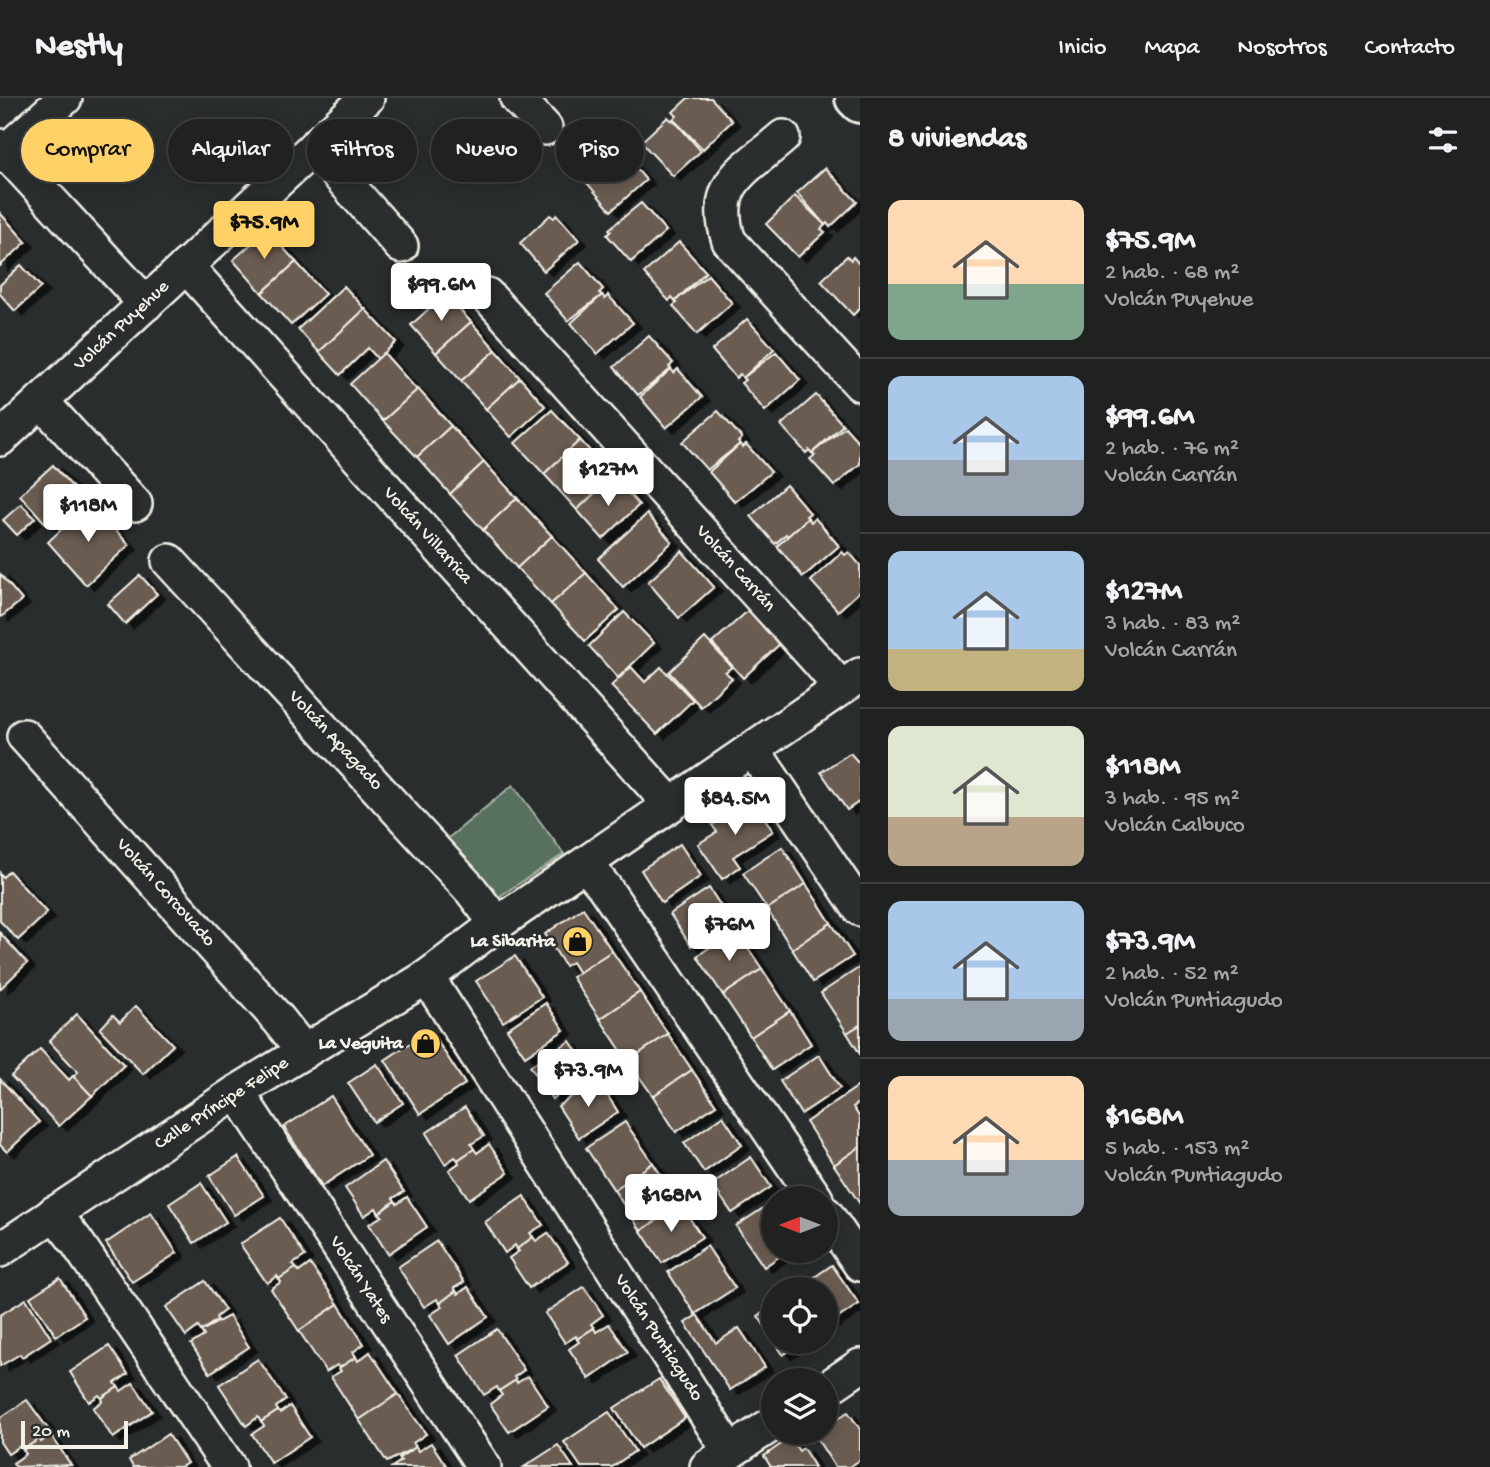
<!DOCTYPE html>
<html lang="es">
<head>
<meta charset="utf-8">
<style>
	body { margin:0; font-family:"Gochi Hand",sans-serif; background:#2d2f2f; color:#f1f3f6; height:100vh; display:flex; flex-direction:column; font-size:26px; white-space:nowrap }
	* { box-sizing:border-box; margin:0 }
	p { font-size:23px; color:#a2a4a5 }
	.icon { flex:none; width:38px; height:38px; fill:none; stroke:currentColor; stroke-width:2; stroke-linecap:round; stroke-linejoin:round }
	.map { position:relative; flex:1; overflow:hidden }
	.details { display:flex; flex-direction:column; background:#202222; width:630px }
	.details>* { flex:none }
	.hud { position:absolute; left:21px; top:21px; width:665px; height:63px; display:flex; gap:14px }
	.needle { width:46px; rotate:270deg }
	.buttons { position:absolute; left:761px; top:1088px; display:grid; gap:14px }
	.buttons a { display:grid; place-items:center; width:77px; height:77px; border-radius:50%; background:#202222; box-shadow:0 4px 18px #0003,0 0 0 2px #3d3f40; font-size:35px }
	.scale { position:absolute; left:21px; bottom:18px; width:107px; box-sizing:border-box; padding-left:7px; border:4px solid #f4f1e8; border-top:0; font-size:19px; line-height:24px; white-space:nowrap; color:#f4f1e8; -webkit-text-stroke:5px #2a2d2e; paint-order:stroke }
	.price { position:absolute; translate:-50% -60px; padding:0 16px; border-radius:7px; background:#fff; color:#222; font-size:23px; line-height:46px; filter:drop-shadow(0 2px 4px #0008) }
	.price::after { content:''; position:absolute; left:50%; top:42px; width:21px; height:16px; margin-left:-10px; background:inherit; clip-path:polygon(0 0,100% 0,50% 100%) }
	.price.on { background:#ffd166; color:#111 }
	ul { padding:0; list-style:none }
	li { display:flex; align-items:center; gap:21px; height:175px; padding:0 28px }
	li+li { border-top:2px solid #3d3f40 }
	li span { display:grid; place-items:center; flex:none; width:196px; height:140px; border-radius:14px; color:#555 }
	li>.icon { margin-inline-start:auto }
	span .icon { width:84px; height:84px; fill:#fffc; stroke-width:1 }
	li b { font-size:30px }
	h2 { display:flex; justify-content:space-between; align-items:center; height:84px; padding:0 28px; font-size:30px }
	.chip { padding:0 24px; border-radius:32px; background:#202222; box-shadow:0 4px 18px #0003,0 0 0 2px #3d3f40; font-size:24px; line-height:63px }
	.chip.on { background:#ffd166; color:#111 }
	header { display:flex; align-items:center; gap:42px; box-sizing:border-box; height:98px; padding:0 35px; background:#202222; border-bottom:2px solid #3d3f40 }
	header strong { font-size:33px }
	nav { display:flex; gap:38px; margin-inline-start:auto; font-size:24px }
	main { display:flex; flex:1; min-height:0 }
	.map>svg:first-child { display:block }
</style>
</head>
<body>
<header>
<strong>Nestly</strong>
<nav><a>Inicio</a><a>Mapa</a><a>Nosotros</a><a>Contacto</a></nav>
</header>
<main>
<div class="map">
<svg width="860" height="1369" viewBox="0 0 860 1369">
	<defs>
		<filter id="shadow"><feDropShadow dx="8" dy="4.5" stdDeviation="0" flood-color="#0009"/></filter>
	</defs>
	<rect width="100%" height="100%" fill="#2a2d2e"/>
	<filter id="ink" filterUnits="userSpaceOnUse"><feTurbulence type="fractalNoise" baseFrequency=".0143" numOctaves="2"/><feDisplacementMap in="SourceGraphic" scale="14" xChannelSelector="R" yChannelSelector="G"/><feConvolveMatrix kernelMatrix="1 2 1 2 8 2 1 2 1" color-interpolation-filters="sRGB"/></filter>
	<g filter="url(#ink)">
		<!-- green -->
		<polygon fill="#58715f" stroke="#a6b1a4" stroke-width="2" points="513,687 564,756 494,802 446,742"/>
		<!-- building -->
		<g fill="#6a5c51" stroke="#f4f1e8" stroke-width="2" filter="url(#shadow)">
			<polygon points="688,0 711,0 732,23 703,51 673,21 677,18 673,14"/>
			<polygon points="668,19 672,23 673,21 701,53 673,78 641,44"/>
			<polygon points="92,32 109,52 93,67 75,46"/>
			<polygon points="624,56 646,82 611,113 587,85 591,82 589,80 605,67 608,70"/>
			<polygon points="825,70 857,104 830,129 827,125 825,127 797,95"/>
			<polygon points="795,98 825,127 821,131 825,134 798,159 766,126"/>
			<polygon points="641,105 666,133 631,164 607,137 611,133 609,131"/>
			<polygon points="0,115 26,144 0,168"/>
			<polygon points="550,117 554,120 557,117 579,142 544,173 520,145"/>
			<polygon points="267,132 296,164 262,195 233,162"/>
			<polygon points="679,144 706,174 675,203 672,199 669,203 644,175"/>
			<polygon points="847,158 851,162 853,159 860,167 860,210 853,217 821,183"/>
			<polygon points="296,164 325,196 291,227 262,195"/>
			<polygon points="580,164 603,191 599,195 602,197 568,223 544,195"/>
			<polygon points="21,167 41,189 15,213 0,196 0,187"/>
			<polygon points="708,177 732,205 697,236 673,208 677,205 675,203"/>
			<polygon points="344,188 365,211 319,254 298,231"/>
			<polygon points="445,196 471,224 436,255 411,227"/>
			<polygon points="602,197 605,201 608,197 633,225 597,256 571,225"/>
			<polygon points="365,211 396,244 378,261 368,250 340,277 319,254"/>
			<polygon points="747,221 774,251 743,280 740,276 736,280 712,252"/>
			<polygon points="471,224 496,252 461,283 436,255"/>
			<polygon points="649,238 673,265 669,269 671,271 638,297 614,269"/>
			<polygon points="496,252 520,280 486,311 461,283"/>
			<polygon points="776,254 800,282 765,313 741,285 745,282 743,280"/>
			<polygon points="384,255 417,292 383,323 350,286"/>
			<polygon points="671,271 674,275 678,271 702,299 666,330 640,299"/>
			<polygon points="520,280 545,308 511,339 486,311"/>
			<polygon points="418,291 451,328 417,359 383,323"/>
			<polygon points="816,297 843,327 812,355 809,352 806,355 781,327"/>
			<polygon points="552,312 580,342 544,376 515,345"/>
			<polygon points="718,313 742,340 738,344 740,346 707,372 682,344"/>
			<polygon points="451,328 484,364 450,396 417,359"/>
			<polygon points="845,329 860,346 860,366 834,388 810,361 815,357 812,355"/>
			<polygon points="580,342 613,378 577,412 544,376"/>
			<polygon points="740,346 743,349 746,346 771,374 735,404 709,374"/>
			<polygon points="484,364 517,400 483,432 450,396"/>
			<polygon points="53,367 81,399 48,428 20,397"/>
			<polygon points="613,378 639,407 603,441 577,412"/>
			<polygon points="786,387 810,415 806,418 808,420 788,438 786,436 775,446 751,418"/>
			<polygon points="517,400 552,438 517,470 483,432"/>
			<polygon points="90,404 129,447 86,487 48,444"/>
			<polygon points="21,406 35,420 17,437 3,422"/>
			<polygon points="647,416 672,444 623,489 598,461"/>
			<polygon points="808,420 811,424 815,420 839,448 803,479 777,448"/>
			<polygon points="552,438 586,475 551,506 517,470"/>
			<polygon points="682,453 714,489 679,520 648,484"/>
			<polygon points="842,454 845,457 849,454 860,467 860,493 838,513 811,483"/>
			<polygon points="586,475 619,512 585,543 551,506"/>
			<polygon points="0,476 22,502 1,519 0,518"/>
			<polygon points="140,477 157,496 125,526 108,506"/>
			<polygon points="751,510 782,544 743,580 712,545"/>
			<polygon points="624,514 654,545 618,580 589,548"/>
			<polygon points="705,540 732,569 725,574 732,580 701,609 669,574"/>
			<polygon points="631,569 645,584 661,569 693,602 657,636 611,588"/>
			<polygon points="850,655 860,666 860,703 847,712 821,674"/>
			<polygon points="751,700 773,733 733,759 740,769 722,781 698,746 717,734 712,727"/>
			<polygon points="680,746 701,778 662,805 641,772"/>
			<polygon points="782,749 806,786 767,811 743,775"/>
			<polygon points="9,773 47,815 18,842 0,823 0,775 3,779"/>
			<polygon points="806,786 831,825 792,851 767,811"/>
			<polygon points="709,790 730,822 691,848 670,816"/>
			<polygon points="583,810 612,853 579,875 572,864 565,868 545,836"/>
			<polygon points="831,825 853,858 813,884 792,851"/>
			<polygon points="736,832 762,871 723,897 697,858"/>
			<polygon points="0,835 27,865 0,891"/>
			<polygon points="612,853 640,894 600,921 572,879"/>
			<polygon points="515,858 542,899 503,924 476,883"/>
			<polygon points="860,869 860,927 847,935 821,895"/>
			<polygon points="762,871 790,913 751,939 723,897"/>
			<polygon points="640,894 668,936 628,963 600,921"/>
			<polygon points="546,905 564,932 525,958 507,931"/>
			<polygon points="136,908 173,947 143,976 100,931 113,917 120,924"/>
			<polygon points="790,913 811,946 772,972 751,939"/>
			<polygon points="77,916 124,967 92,998 73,978 78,974 49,943"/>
			<polygon points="860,927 860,956 847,935"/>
			<polygon points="430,932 465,986 420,1016 385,962"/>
			<polygon points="668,936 692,972 653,998 628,963"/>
			<polygon points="570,943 591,975 552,1001 530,968"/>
			<polygon points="40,951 69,982 73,978 92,998 59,1028 11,978"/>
			<polygon points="819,957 840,990 801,1016 780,983"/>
			<polygon points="377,966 403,1005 374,1024 348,985"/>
			<polygon points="692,972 716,1007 676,1034 653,998"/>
			<polygon points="0,981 39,1024 7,1054 0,1047"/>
			<polygon points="597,981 618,1014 579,1040 558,1008"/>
			<polygon points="860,987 860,1004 853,1009 860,1020 860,1049 834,1067 806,1024"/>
			<polygon points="331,998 369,1057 322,1088 284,1029"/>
			<polygon points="465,1009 484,1038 471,1046 474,1051 458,1062 455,1059 445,1066 426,1035"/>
			<polygon points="723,1018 742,1047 704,1074 684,1045"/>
			<polygon points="625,1024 653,1065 614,1092 586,1050"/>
			<polygon points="489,1046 508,1075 469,1101 449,1072 459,1065 458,1062 474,1051 477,1055"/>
			<polygon points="860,1049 860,1106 834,1067"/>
			<polygon points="238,1059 264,1098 234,1117 209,1078"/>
			<polygon points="751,1059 771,1089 732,1115 712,1086"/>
			<polygon points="383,1063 404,1094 393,1100 395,1103 379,1115 376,1110 364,1118 345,1090"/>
			<polygon points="653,1065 680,1106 641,1133 614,1092"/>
			<polygon points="201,1085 226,1124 194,1145 169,1106"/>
			<polygon points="524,1098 543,1127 530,1135 533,1139 517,1151 515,1147 505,1155 485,1124"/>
			<polygon points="407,1099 427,1129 388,1156 369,1126 382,1118 379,1115 395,1103 397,1106"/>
			<polygon points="774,1103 774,1153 787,1153 764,1169 736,1128"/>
			<polygon points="680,1106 702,1139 662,1165 641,1133"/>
			<polygon points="151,1115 177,1155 132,1184 106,1145"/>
			<polygon points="280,1120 305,1158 293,1166 296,1170 279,1181 277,1178 267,1185 240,1146"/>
			<polygon points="548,1135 568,1164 529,1190 509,1160 519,1153 517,1151 533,1139 536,1143"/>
			<polygon points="437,1143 464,1184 454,1190 456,1193 440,1205 437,1201 424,1209 398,1169"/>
			<polygon points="707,1148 735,1190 695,1216 668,1174"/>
			<polygon points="310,1166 338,1206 299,1233 271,1191 281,1184 279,1181 296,1170 299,1174"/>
			<polygon points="832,1167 859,1206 826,1228 826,1192 796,1192"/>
			<polygon points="60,1180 85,1219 56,1238 30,1199"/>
			<polygon points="205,1183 225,1212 216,1219 217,1222 201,1233 198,1229 186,1238 166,1209"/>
			<polygon points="468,1189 488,1219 449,1246 430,1217 442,1209 440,1205 456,1193 458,1196"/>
			<polygon points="584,1189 603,1217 591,1226 594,1230 577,1241 576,1238 565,1245 545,1215"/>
			<polygon points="26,1201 51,1240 22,1259 20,1256 0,1268 0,1217"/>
			<polygon points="338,1206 364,1246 353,1254 356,1259 339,1270 337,1267 326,1274 299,1233"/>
			<polygon points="774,1207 774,1242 758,1218"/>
			<polygon points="697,1217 716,1245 739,1230 765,1269 730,1292 685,1225"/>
			<polygon points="229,1218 249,1249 210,1275 191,1246 204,1238 201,1233"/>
			<polygon points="609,1226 628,1254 589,1281 569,1251 579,1244 577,1241 594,1230 596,1234"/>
			<polygon points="497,1231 524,1272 514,1279 516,1282 499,1293 497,1289 484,1297 458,1257"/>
			<polygon points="775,1244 802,1244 783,1257"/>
			<polygon points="109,1248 128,1276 115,1285 118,1289 102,1300 99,1297 89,1304 70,1274"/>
			<polygon points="370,1254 398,1296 359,1322 331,1279 341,1273 339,1270 356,1259 358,1263"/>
			<polygon points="258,1261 286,1302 276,1309 278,1313 261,1324 258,1319 246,1328 219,1287"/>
			<polygon points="528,1278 548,1308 509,1334 490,1306 502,1297 499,1293 516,1282 517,1285"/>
			<polygon points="659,1281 685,1320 640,1350 614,1310"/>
			<polygon points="133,1285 152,1313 113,1340 93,1310 103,1303 102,1300 118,1289 121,1293"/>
			<polygon points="398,1296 426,1336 413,1345 416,1349 387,1364 359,1322"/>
			<polygon points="27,1302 48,1331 38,1338 39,1341 23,1352 20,1348 8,1356 0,1344 0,1320"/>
			<polygon points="290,1308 310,1339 271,1365 252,1336 264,1328 261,1324 278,1313 280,1315"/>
			<polygon points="609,1314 635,1353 612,1369 581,1369 564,1344"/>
			<polygon points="848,1314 860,1331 860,1362 849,1369 835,1369 814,1336 826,1335 826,1328"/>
			<polygon points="168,1336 187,1365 181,1369 133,1369 129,1362"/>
			<polygon points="51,1337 71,1367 16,1369 13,1365 26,1356 23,1352 39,1341 41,1344"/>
			<polygon points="790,1340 799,1353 803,1350 815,1369 771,1369 764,1358"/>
			<polygon points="431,1345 447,1369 392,1369 401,1363 399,1360 416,1349 418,1353"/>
			<polygon points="558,1347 573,1369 524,1369"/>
		</g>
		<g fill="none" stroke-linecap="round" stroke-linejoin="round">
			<defs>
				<g id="street">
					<polyline points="517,0 545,30"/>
					<path d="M 783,39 C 744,73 710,85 729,143 L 860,286"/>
					<polyline points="0,48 146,206"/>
					<polyline points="314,49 401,148"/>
					<polyline points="0,58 65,0"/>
					<polyline points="186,168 670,706"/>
					<polyline points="487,197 819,564 841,590"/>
					<polyline points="41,303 135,406"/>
					<polyline points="0,341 367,0"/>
					<polyline points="169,463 471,792 497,826"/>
					<polyline points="24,638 279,922 304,954"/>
					<polyline points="753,652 860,811"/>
					<polyline points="586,767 605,790 816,1101"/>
					<polyline points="427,879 730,1354"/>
					<polyline points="237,994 484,1369"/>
					<polyline points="54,1115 76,1143 229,1369"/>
					<polyline points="826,1116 860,1166"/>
					<polyline points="0,1152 237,994 427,879 497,826 860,577"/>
					<polyline points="826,1291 860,1268"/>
					<polyline points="707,1369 774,1325"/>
				</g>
				<polyline id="secondary" points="855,0 860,5"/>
			</defs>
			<!-- street casing -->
			<use href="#street" stroke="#f4f1e8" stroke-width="38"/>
			<!-- secondary casing -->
			<use href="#secondary" stroke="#f4f1e8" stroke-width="44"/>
			<!-- street -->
			<use href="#street" stroke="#2a2d2e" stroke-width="33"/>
			<!-- secondary -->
			<use href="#secondary" stroke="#2a2d2e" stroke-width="38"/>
		</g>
	</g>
	<!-- icons -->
	<defs>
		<symbol id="shop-disc" viewBox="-11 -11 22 22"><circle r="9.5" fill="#ffd166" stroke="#2a2d2e"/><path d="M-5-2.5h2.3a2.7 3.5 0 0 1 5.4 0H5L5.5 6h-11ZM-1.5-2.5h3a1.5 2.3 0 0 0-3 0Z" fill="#111"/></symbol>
	</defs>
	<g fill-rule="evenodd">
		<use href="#shop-disc" x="560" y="826" width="35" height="35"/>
		<use href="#shop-disc" x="408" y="928" width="35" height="35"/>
	</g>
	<g text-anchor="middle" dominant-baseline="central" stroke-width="5" stroke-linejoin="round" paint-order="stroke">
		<!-- street labels -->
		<g font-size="19" fill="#f4f1e8" stroke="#2a2d2e">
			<text transform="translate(122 228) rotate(-43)">Volcán Puyehue</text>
			<text transform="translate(427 438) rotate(48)">Volcán Villarrica</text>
			<text transform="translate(735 471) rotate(48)">Volcán Carrán</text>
			<text transform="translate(335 643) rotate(47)">Volcán Apagado</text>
			<text transform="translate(165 795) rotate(48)">Volcán Corcovado</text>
			<text transform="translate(222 1006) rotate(-33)">Calle Príncipe Felipe</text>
			<text transform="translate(360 1182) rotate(57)">Volcán Yates</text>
			<text transform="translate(658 1240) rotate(57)">Volcán Puntiagudo</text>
		</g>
		<!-- poi labels -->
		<g font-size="19" font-weight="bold" fill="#f4f1e8" stroke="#2a2d2e" text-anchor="end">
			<text x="555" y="844">La Sibarita</text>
			<text x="403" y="946">La Veguita</text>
		</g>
	</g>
</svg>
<div class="buttons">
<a><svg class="needle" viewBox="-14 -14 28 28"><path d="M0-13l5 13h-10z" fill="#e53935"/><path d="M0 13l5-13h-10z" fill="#a2a4a5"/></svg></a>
<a><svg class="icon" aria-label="locate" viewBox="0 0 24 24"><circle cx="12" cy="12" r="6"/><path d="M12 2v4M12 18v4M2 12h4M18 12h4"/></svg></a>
<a><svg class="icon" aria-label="layers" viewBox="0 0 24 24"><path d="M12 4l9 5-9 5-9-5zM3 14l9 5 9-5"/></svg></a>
</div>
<div class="scale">20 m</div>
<b class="price on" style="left:264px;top:163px">$75.9M</b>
<b class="price" style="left:441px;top:225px">$99.6M</b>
<b class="price" style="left:608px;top:410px">$127M</b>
<b class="price" style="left:88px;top:446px">$118M</b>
<b class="price" style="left:735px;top:739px">$84.5M</b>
<b class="price" style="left:729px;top:865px">$76M</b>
<b class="price" style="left:588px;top:1011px">$73.9M</b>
<b class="price" style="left:671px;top:1136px">$168M</b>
<div class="hud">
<a class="chip on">Comprar</a>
<a class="chip">Alquilar</a>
<a class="chip">Filtros</a>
<a class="chip">Nuevo</a>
<a class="chip">Piso</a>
</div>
</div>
<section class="details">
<h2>8 viviendas<svg class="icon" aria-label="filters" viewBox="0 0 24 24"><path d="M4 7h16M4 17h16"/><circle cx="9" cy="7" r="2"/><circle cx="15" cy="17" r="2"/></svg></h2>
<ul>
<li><span style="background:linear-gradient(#ffd9b3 60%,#7fa58c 0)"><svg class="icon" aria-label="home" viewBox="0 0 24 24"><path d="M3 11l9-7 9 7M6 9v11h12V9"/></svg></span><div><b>$75.9M</b><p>2 hab. · 68 m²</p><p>Volcán Puyehue</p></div></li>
<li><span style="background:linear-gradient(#a9c7e8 60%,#9aa5b1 0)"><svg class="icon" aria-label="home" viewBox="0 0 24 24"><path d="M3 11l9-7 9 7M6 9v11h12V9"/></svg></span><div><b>$99.6M</b><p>2 hab. · 76 m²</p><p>Volcán Carrán</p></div></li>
<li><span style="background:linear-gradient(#a9c7e8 70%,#c2b280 0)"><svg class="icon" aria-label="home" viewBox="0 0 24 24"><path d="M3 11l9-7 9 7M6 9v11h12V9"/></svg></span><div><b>$127M</b><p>3 hab. · 83 m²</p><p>Volcán Carrán</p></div></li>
<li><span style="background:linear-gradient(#dfe7d0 65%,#b9a48a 0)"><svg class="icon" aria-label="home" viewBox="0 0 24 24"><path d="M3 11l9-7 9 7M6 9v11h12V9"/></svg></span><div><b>$118M</b><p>3 hab. · 95 m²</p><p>Volcán Calbuco</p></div></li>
<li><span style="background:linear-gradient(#a9c7e8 70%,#9aa5b1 0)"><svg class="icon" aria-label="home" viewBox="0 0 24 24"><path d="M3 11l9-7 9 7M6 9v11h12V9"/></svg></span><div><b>$73.9M</b><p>2 hab. · 52 m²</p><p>Volcán Puntiagudo</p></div></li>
<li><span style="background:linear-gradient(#ffd9b3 60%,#9aa5b1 0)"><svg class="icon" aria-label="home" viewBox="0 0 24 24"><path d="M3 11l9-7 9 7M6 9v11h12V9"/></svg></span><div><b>$168M</b><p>5 hab. · 153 m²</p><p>Volcán Puntiagudo</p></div></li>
</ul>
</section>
</main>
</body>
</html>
